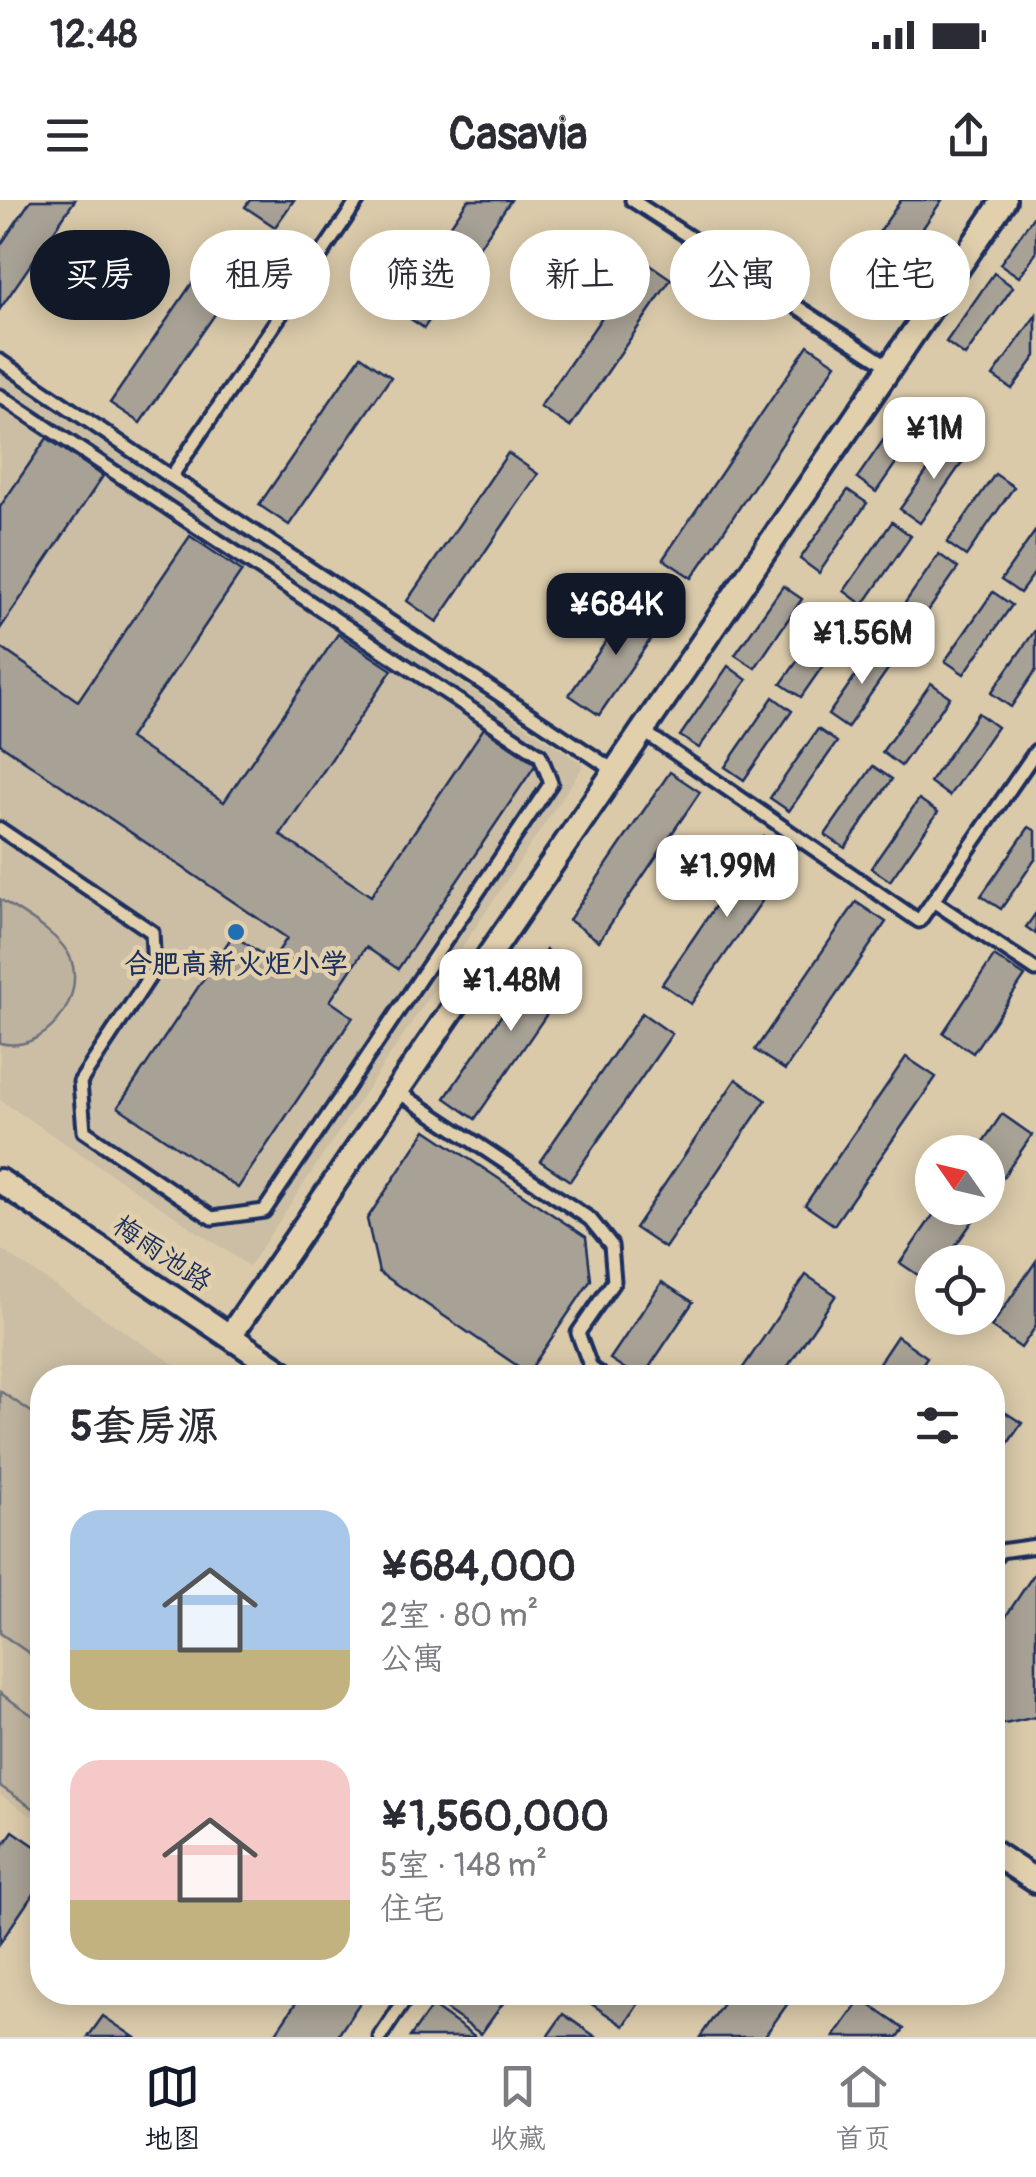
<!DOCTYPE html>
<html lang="zh">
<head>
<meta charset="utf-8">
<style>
	body { margin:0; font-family:Pangolin,"LXGW WenKai TC",sans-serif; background:#f2f2f3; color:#2b2b33; height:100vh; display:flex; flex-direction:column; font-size:38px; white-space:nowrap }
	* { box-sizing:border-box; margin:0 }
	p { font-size:32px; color:#7c7c81 }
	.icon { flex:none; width:55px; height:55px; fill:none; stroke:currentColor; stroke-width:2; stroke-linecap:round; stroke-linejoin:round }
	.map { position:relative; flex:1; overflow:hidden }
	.panel { position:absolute; left:30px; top:1165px; width:975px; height:640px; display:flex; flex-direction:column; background:#fff; border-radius:40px; box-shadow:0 5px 25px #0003 }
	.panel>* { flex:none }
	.hud { position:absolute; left:30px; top:30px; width:978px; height:90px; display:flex; gap:20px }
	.needle { width:65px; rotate:304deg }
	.controls { position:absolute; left:915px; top:935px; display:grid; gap:20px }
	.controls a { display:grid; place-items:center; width:90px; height:90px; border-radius:50%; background:#fff; box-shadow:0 5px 25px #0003; font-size:50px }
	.price { position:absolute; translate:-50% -85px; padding:0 22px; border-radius:20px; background:#fff; color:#222; font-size:32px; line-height:65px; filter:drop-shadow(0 2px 5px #0008) }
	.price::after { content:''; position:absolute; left:50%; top:60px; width:30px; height:22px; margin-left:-15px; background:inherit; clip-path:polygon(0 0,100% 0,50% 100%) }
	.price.active { background:#111827; color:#fff }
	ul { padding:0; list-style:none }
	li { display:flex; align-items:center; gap:30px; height:250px; padding:0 40px }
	li span { display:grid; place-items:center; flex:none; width:280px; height:200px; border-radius:30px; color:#555 }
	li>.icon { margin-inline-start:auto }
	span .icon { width:120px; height:120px; fill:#fffc; stroke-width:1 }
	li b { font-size:42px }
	h2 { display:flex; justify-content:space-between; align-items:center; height:120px; padding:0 40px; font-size:42px }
	.chip { padding:0 35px; border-radius:45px; background:#fff; box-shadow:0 5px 25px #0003; font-size:35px; line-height:90px }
	.chip.active { background:#111827; color:#fff }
	.status { display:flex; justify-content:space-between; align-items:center; height:70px; padding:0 50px; background:#fff; direction:ltr }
	.status svg { height:28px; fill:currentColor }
	header { display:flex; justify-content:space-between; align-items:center; height:130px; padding:0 40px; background:#fff; font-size:45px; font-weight:800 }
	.dock { display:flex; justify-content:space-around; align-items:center; height:140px; border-top:2px solid #e1e1e2; background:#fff; font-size:28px; color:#7c7c81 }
	.dock a { display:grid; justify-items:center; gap:5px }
	.dock .active { color:#111827 }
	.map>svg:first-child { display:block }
</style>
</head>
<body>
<div class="status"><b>12:48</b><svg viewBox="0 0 49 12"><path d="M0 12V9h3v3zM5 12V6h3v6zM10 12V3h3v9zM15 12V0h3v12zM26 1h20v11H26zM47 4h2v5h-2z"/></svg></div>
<header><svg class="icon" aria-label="menu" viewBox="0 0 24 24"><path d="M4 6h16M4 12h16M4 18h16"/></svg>Casavia<svg class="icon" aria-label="share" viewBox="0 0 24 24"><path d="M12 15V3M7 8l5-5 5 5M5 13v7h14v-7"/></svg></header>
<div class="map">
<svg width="1036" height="1837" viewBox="0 0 1036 1837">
	<rect width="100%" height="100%" fill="#dacaaa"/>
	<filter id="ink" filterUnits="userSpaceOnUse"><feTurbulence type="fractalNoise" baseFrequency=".01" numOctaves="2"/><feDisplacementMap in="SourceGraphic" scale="20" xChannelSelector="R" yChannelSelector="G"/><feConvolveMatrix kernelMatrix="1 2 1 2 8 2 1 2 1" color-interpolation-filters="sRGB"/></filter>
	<g filter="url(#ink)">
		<!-- built -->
		<g fill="#cbbea4">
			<polygon points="0,172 584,565 249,1066 0,900"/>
			<polygon points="0,1049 193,1177 42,1178 42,1623 0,1595"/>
		</g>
		<!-- park -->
		<g fill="#beb39e" stroke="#6c717e" stroke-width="2.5">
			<path d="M 0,699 C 21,713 62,735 71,759 C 86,800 44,854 0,843 Z"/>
			<polygon points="0,1191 42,1219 42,1462 0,1433"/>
			<polygon points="0,1493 42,1522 42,1614 0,1586"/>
		</g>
		<!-- building -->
		<g fill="#a8a195" stroke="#1b2f5e" stroke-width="2.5">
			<polygon points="31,0 75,0 0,109 0,46"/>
			<polygon points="250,0 294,0 275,27 245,7"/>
			<polygon points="468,0 511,0 424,128 394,108"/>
			<polygon points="901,0 942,0 866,112 838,93"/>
			<polygon points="1036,13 1036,53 1019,77 1000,64"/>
			<polygon points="212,54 242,75 140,223 110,203"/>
			<polygon points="642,59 671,79 570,227 540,207"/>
			<polygon points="994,73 1013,87 965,156 946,142"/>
			<polygon points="1036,115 1036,156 1012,189 993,176"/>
			<polygon points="808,145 836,164 692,378 663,359"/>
			<polygon points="361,156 391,177 289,325 259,305"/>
			<polygon points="905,209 924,222 876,292 857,278"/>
			<polygon points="47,238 103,276 0,429 0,307"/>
			<polygon points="949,240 968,254 920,323 900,309"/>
			<polygon points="508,253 538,274 437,422 407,401"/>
			<polygon points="995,274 1014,287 966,356 947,343"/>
			<polygon points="848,290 867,303 819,373 800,359"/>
			<polygon points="892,322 911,336 863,405 844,391"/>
			<polygon points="1036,330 1036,371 1020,393 1001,380"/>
			<polygon points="190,336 242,371 129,538 224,602 338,434 392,470 280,635 371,696 484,528 536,564 398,769 366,747 330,801 353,817 238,988 118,907 233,735 272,761 287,738 0,544 0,447 78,501"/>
			<polygon points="939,354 958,368 910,437 891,423"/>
			<polygon points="783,386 802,399 755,468 735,455"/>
			<polygon points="993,392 1012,405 964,474 945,461"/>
			<polygon points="634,401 663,421 599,515 569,495"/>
			<polygon points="830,415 849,428 801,497 781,484"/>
			<polygon points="1036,429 1036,470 1011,507 991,493"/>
			<polygon points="876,446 895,459 847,528 828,515"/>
			<polygon points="728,466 747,480 699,548 680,536"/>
			<polygon points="931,483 950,497 901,566 882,552"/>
			<polygon points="773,497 792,511 744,580 725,567"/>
			<polygon points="978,513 997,527 949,596 930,582"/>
			<polygon points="818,529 837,542 789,611 770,598"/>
			<polygon points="873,566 892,579 845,648 825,635"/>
			<polygon points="670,572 700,592 599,741 569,720"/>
			<polygon points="919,599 938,612 890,681 871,668"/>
			<polygon points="1029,627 1036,631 1036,658 1001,709 981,696"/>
			<polygon points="763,636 793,656 691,804 662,784"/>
			<polygon points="856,702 886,722 785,870 755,850"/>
			<polygon points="1036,713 1036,734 1026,727"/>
			<polygon points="546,750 577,770 475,919 445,898"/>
			<polygon points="994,756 1025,776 973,853 943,833"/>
			<polygon points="642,813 672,834 570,981 540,961"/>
			<polygon points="906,857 936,877 834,1025 805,1005"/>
			<polygon points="736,879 766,900 665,1048 635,1028"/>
			<polygon points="1002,914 1032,935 988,999 988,952 976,952"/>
			<polygon points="426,930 586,1037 591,1080 528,1173 379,1072 367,1019"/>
			<polygon points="938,1008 982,1008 944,1062 932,1062 930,1083 900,1063"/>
			<polygon points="1036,1061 1036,1126 1021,1148 991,1127"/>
			<polygon points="806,1075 836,1095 780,1178 736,1178"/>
			<polygon points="662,1082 693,1102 642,1178 639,1178 610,1159"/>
			<polygon points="897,1136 927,1157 913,1178 869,1178"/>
			<polygon points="568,1167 584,1178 560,1178"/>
			<polygon points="992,1204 1022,1223 992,1266"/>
			<polygon points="1036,1371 1036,1517 996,1526 992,1524 992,1420 1000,1425"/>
			<polygon points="13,1631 42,1651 42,1681 0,1743 0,1650"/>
			<polygon points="303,1792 367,1792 337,1837 273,1837"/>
			<polygon points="440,1792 511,1792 481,1834 434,1801"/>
			<polygon points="584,1792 646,1792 624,1826 581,1797"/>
			<polygon points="731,1792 796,1792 764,1837 700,1837"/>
			<polygon points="861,1799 904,1829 898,1837 834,1837"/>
			<polygon points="432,1806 476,1837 410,1837"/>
			<polygon points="563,1814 596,1837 547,1837"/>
			<polygon points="103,1816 134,1837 88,1837"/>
		</g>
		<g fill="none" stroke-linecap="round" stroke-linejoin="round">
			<defs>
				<g id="lane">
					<polyline points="632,0 890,167"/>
					<polyline points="0,161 171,277 358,0"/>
					<polyline points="0,196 540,555 551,583 264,1011 212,1018 84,931 80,882 154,770 152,732 0,629"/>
					<polyline points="171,277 615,571"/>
					<polyline points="643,531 919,721 933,701"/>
					<polyline points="1036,551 933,701 1036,770"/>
					<polyline points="397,891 590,1019 611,1045 614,1081 578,1133 591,1168 605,1178"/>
					<polyline points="992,1362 1000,1351 1036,1346"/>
					<polyline points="380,1837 410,1792"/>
				</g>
				<g id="street">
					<polyline points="0,981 291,1178"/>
					<polyline points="230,1136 1004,0"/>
					<polyline points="992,1652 1036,1681"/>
				</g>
			</defs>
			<!-- lane casing -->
			<use href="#lane" stroke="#1b2f5e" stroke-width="19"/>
			<!-- street casing -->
			<use href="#street" stroke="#1b2f5e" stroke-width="30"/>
			<!-- lane -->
			<use href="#lane" stroke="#e2d0ad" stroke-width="11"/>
			<!-- street -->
			<use href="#street" stroke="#e2d0ad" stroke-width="22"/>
		</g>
	</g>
	<!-- markers -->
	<circle fill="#1f6fb2" stroke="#e2d0ad" stroke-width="4" cx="236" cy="732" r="10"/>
	<g text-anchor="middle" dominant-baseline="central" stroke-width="9" stroke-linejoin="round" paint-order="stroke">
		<!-- poi labels -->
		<g font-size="28" font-weight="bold" fill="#1b2f5e" stroke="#e2d0ad">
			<text x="236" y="764">合肥高新火炬小学</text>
		</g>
		<!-- street labels -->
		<g font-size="28" fill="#1b2f5e" stroke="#e2d0ad">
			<text transform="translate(162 1054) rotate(34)">梅雨池路</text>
		</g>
	</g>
</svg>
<div class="controls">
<a><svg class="needle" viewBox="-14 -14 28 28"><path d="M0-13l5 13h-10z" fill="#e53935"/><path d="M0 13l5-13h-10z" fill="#7c7c81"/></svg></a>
<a><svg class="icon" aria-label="locate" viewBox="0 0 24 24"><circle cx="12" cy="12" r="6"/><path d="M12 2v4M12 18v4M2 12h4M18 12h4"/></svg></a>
</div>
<b class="price" style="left:934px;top:282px">¥1M</b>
<b class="price active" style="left:616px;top:458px">¥684K</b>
<b class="price" style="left:862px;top:487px">¥1.56M</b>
<b class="price" style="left:727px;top:720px">¥1.99M</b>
<b class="price" style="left:511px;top:834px">¥1.48M</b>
<div class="hud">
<a class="chip active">买房</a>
<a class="chip">租房</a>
<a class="chip">筛选</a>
<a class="chip">新上</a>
<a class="chip">公寓</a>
<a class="chip">住宅</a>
</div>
<section class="panel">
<h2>5套房源<svg class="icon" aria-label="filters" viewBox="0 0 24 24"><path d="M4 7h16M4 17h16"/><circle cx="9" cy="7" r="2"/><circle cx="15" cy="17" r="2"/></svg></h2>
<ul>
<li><span style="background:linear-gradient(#a9c7e8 70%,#c2b280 0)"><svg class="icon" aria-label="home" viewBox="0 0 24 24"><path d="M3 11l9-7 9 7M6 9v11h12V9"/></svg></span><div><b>¥684,000</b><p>2室 · 80 m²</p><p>公寓</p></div></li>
<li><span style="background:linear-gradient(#f6c9c9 70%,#c2b280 0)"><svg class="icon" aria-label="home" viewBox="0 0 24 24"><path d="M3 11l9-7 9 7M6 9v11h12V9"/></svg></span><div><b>¥1,560,000</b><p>5室 · 148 m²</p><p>住宅</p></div></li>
</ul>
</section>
</div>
<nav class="dock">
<a class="active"><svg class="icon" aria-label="map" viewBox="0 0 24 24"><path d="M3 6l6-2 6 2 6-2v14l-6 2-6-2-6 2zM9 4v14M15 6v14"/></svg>地图</a>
<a><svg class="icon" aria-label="saved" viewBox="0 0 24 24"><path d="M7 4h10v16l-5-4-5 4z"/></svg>收藏</a>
<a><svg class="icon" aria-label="home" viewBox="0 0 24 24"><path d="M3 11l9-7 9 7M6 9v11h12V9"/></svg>首页</a>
</nav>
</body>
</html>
